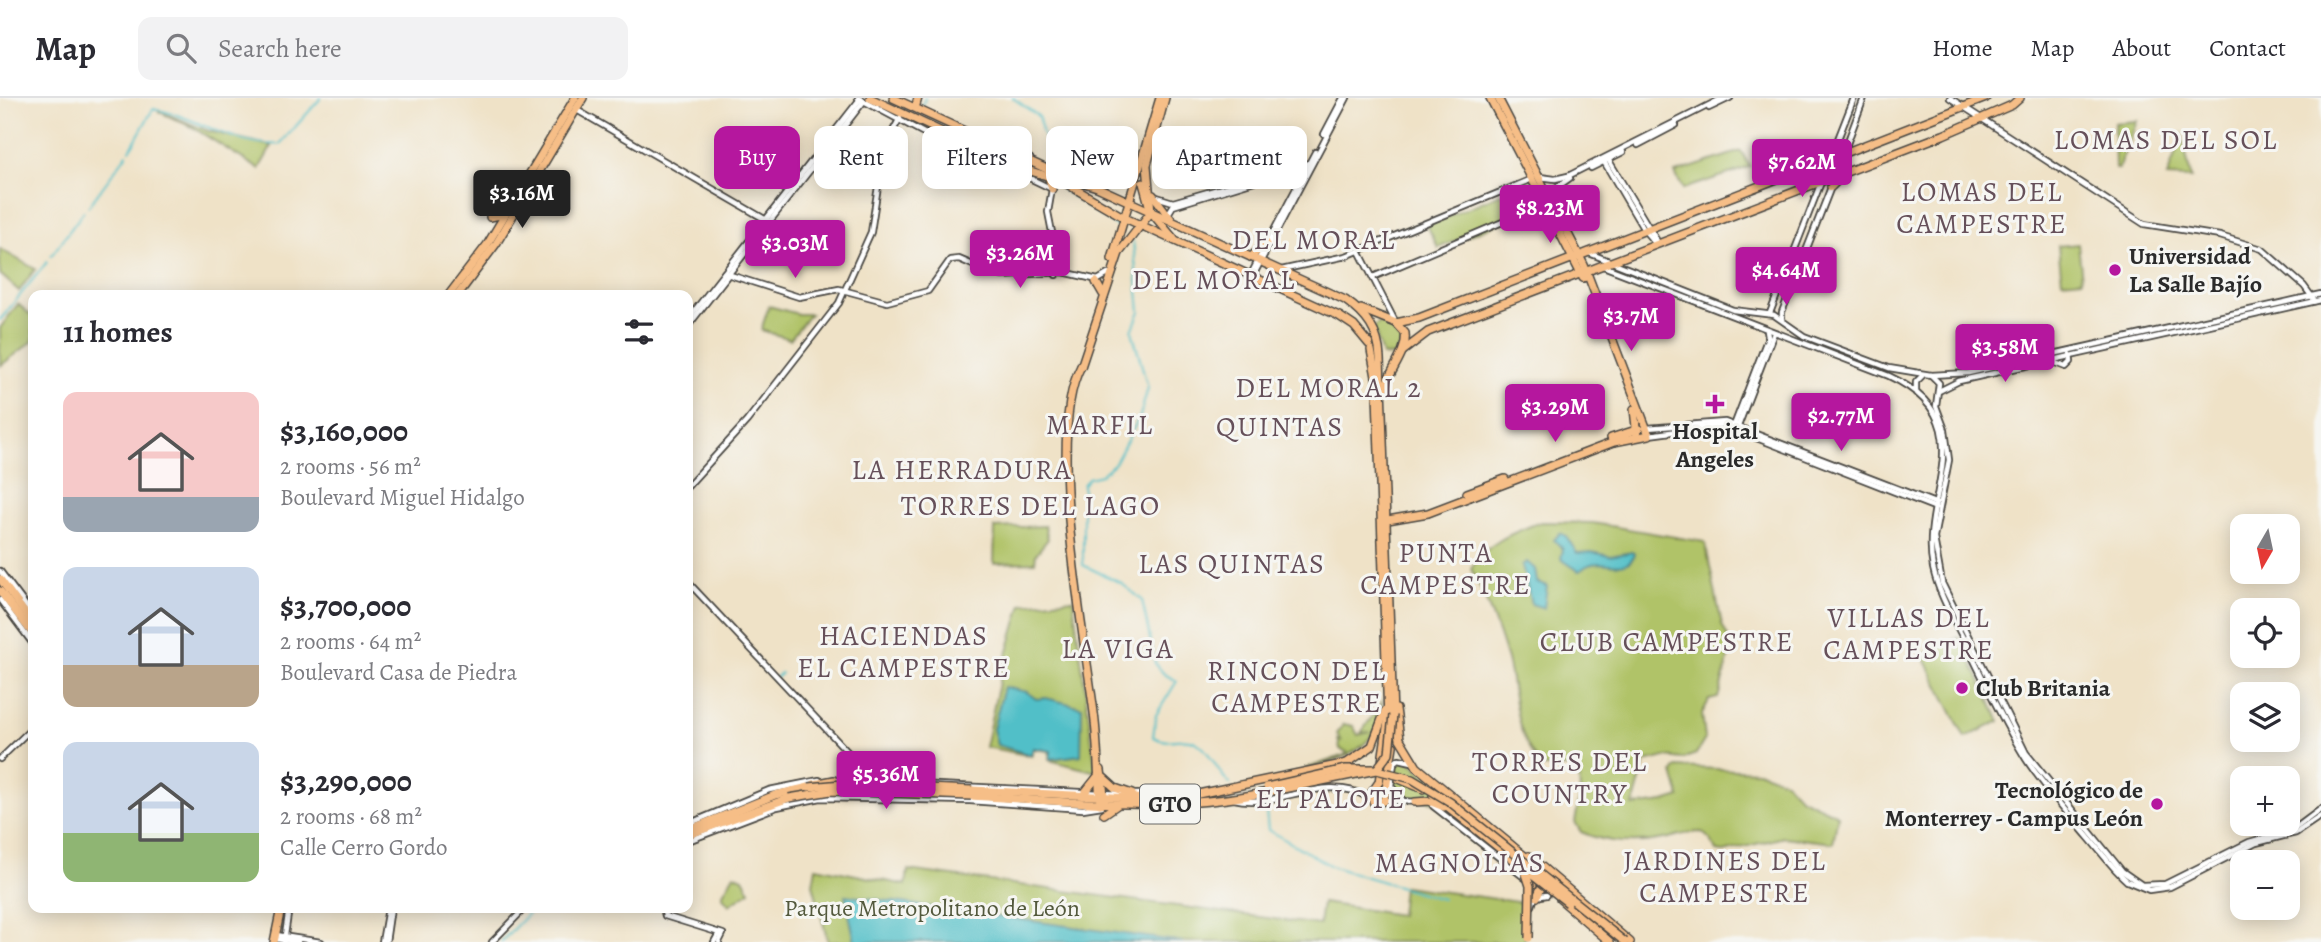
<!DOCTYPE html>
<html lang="en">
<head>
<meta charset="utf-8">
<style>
	body { margin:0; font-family:Alegreya,serif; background:#f2f2f3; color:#2b2b33; height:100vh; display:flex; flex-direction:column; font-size:26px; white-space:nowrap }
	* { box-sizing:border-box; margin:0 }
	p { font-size:23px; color:#7c7c81 }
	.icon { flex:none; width:38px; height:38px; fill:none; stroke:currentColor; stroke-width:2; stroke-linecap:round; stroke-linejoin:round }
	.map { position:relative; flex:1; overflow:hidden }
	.panel { position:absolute; left:28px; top:192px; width:665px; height:623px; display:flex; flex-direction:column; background:#fff; border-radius:14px; box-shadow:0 4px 18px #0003 }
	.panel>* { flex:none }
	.banner { position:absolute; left:714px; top:28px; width:665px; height:63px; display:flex; gap:14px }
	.needle { width:46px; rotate:189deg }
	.controls { position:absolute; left:2230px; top:416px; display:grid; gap:14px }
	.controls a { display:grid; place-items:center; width:70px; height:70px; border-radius:14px; background:#fff; box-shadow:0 4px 18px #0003; font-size:35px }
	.price { position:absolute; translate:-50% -60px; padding:0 16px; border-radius:7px; background:#b5179e; color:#fff; font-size:23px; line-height:46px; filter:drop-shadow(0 2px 4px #0008) }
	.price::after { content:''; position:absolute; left:50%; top:42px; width:21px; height:16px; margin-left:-10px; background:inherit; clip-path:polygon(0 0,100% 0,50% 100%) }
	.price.current { background:#222; color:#fff }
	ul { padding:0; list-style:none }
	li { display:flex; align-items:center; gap:21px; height:175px; padding:0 35px }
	li span { display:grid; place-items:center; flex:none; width:196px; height:140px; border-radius:14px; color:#555 }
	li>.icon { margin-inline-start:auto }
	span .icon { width:84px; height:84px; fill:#fffc; stroke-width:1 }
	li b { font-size:30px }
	h2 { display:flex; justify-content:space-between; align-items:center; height:84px; padding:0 35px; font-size:30px }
	.tag { padding:0 24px; border-radius:14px; background:#fff; box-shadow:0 4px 18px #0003; font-size:24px; line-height:63px }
	.tag.current { background:#b5179e; color:#fff }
	header { display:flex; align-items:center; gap:42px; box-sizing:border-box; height:98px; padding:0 35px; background:#fff; border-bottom:2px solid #e1e1e2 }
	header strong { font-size:33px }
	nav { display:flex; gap:38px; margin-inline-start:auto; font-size:24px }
	.search { width:490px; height:63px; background:#f2f2f3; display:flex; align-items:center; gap:18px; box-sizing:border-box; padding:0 24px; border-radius:14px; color:#7c7c81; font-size:26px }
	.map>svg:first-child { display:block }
</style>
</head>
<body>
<header>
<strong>Map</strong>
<div class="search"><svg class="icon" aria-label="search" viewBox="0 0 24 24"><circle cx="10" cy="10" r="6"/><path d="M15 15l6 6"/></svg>Search here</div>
<nav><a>Home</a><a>Map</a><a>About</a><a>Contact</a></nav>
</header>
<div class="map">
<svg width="2321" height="844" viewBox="0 0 2321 844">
	<rect width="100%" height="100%" fill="#f6f6f2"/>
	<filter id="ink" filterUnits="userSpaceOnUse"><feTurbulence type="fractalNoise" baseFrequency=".0143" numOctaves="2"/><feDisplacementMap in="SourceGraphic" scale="14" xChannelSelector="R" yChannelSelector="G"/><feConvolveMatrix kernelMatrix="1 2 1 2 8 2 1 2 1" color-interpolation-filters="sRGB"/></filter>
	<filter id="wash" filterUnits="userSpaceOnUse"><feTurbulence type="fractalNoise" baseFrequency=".00686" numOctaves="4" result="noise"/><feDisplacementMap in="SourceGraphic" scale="28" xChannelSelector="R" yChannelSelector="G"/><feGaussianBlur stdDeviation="1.57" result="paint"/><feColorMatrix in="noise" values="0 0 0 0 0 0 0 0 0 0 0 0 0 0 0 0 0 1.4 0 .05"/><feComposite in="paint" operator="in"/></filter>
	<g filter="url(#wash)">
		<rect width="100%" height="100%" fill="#efe2c7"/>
		<!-- green -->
		<g fill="#b0c367" stroke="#6e7749" stroke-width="2">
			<polygon points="158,13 208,33 272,48 259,71 192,29"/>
			<polygon points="2137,23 2118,71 2115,71 2114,25"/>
			<polygon points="2182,37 2191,80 2167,79"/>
			<polygon points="1741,53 1750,69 1683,91 1675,75"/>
			<polygon points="1531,83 1543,107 1438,150 1427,127"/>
			<polygon points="2078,146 2082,181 2062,183 2058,148"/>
			<polygon points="0,151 35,171 19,193 0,176"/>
			<polygon points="18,206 33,219 33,243 0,268 0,230"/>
			<polygon points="769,208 798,216 810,216 790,241 761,232"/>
			<polygon points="1379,225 1394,226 1404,240 1395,257 1382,258 1374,229"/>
			<path d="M 1541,424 L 1593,425 L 1705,444 L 1722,527 L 1732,547 L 1718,600 L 1709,602 L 1702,616 L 1705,641 L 1696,656 L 1683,661 L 1665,659 L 1645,664 L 1633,708 L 1664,704 L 1680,699 L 1673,675 L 1677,669 L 1758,673 L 1785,683 L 1801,700 L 1838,717 L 1833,745 L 1784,739 L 1724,754 L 1716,753 L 1711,742 L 1702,734 C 1687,734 1678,738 1664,741 C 1637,747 1605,745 1581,734 L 1575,724 L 1580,697 L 1579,669 L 1542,669 C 1513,634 1517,603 1507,562 C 1498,532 1486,499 1471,471 C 1485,445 1514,434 1541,424 Z"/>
			<polygon points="1045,428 1048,441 1036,456 1035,464 994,465 995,430"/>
			<polygon points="1073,501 1096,674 1049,662 1050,653 1033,651 1032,658 985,649 1000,580 1022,506"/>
			<polygon points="1959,539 2000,623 1965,640 1923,557"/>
			<path d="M 1382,604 C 1381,650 1343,662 1305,671 L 1345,657 L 1347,654 L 1340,651 L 1338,641 L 1342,643 L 1337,636 L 1344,626 L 1353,628 L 1358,637 L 1370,634 L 1361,635 Z"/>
			<polygon points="1397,662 1410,664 1508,745 1530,781 1434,704 1399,698 1392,684"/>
			<polygon points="816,769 906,787 908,772 1319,827 1322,805 1400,817 1403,788 1525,805 1525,844 828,844 813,786"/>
			<polygon points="734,776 743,780 750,793 729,807 722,797"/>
		</g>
		<!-- water -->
		<g fill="#51bfc8" stroke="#3e757a" stroke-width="2">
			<path d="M 1560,435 L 1566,438 L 1577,455 L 1592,454 L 1610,458 L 1632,454 L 1635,456 C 1626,477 1604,460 1589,467 C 1585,468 1583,471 1579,473 L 1561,461 L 1563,451 L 1554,442 Z"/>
			<polygon points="1527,464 1535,471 1537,484 1547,488 1544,510 1531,506 1522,467"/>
			<polygon points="1004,589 1027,594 1036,601 1046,600 1082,609 1081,657 1050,661 1051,653 1033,650 1031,657 997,647 993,631"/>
			<polygon points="845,797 1183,844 855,844"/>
		</g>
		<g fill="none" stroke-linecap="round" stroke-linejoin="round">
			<!-- stream -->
			<g stroke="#51bfc8" stroke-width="2">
				<polyline points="1013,0 1038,18 1053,71"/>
				<polyline points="921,12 925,0"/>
				<polyline points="917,24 916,28 945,42"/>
				<polyline points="955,48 971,78"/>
				<path d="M 130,52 L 153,11 C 194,17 234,49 280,46 L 321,0"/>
				<polyline points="1057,83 1065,93 1119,130"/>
				<polyline points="88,109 127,56"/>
				<path d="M 1133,143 L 1140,213 L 1132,233 L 1148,290 L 1140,318 L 1115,365 L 1101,377 L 1088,380 L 1083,387 L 1083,467 L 1121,485 L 1142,502 L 1155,565 L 1164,576 L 1177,583 L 1156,617 L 1153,639 C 1169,647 1176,639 1190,642 C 1209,646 1216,674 1230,686"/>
				<polyline points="51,158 84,113"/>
				<polyline points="0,222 47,164"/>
				<polyline points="773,583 781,575"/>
				<polyline points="1249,699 1266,714 1268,732 1333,769 1442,801"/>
				<polyline points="501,844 533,810"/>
			</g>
		</g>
	</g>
	<g filter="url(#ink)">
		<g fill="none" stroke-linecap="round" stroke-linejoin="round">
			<defs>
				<g id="minor">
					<polyline points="858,0 935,41 971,52 1052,91 1048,114 1057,160 1056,177"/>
					<polyline points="1950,0 2144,126 2220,138 2262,151 2304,188 2315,203"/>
					<polyline points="1709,10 1730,0"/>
					<polyline points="575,11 768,123"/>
					<polyline points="1324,36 1343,0"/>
					<polyline points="984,38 1030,60"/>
					<polyline points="1638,47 1676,27"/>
					<polyline points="1608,61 1657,143"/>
					<polyline points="1603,62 1644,132 1656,146"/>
					<polyline points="1591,70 1623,54"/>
					<polyline points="1835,78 1864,0"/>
					<polyline points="1540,79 1555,81 1568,78 1723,0"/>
					<polyline points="1157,99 1173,104 1309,65"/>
					<polyline points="1551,101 1556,90 1570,80"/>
					<polyline points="1168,116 1173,108 1290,72 1303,75"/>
					<polyline points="1359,153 1395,223"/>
					<polyline points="1589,155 1733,212 1774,217 1804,238 1889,270 1931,277 1968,275 2321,196"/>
					<circle cx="984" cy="171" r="4.5"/>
					<path d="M 1603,168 L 1889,278 C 1988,324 1918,398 1933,470 C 1939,498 1955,523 1967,548 C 1986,586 2003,625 2026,661 C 2044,689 2067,714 2088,739 C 2101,754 2112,770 2127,783 L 2149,792 L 2170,789 L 2256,745 L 2296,735 L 2321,718"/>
					<polyline points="989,171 1002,178 1063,174 1098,182 1108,176"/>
					<polyline points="1281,172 1346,158 1532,81"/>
					<polyline points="724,175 799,199 839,191 887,204 928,193 950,162 959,161 980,170"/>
					<polyline points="1250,178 1315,54"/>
					<polyline points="1253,178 1347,0"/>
					<polyline points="1373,179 1545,106"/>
					<polyline points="1770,215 1854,0"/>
					<polyline points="688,221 860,1"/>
					<polyline points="1782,221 1782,214 1831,89"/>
					<polyline points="688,228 864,3"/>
					<polyline points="2050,263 2066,269 2071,264 2070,256"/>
					<polyline points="1931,277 1939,285 1936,308 1945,332 1949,362 1934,440 1942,485 2026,655 2122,773 2142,787 2165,786 2249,744 2293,732 2321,711"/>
					<polyline points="1939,293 1959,283 2321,202"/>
					<polyline points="1916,295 1916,284 1923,277"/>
					<polyline points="1724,328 1730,337"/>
					<polyline points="1647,330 1725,324 1935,405"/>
					<polyline points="1733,330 1768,239 1767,233"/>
					<polyline points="1737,331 1774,235"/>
					<polyline points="1649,337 1723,327 1936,410"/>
					<polyline points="688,388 747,323 839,205 871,134 884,49 900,20"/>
					<polyline points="0,473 33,517"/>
					<polyline points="688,484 874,682"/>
					<polyline points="0,502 33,546"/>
					<polyline points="0,661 33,629"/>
					<polyline points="834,682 1123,696"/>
					<polyline points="1132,696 1198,696"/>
					<path d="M 1234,701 C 1277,712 1325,673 1369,700"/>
					<polyline points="1402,701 1391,688 1394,665 1399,661 1412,664"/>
					<polyline points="1385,702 1418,704"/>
					<polyline points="1433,708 1525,780"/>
					<polyline points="688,726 769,692 819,682"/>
					<polyline points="688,743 777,709 821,700 970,703 1083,711 1102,708"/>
					<polyline points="1532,808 1535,799 1547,797"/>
					<polyline points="663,810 665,818 723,836 719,844"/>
					<polyline points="276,837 321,844"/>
					<polyline points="275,841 298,844"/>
					<polyline points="284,844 289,810"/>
					<polyline points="382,844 388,810"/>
					<polyline points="386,844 391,810"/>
					<polyline points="492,844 525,810"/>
					<polyline points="714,844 719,835"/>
				</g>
				<g id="major">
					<polyline points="870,0 1014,68 1060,82 1125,120 1339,218 1354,228 1369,246"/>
					<path d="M 893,0 L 1062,78 L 1097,89 L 1345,202 C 1367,217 1379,234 1380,260 L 1393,617"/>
					<polyline points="1490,0 1583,180"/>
					<polyline points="916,7 918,0"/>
					<polyline points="1048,77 1052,91"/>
					<polyline points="1143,85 1151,114 1174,141"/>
					<polyline points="1831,89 1845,75"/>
					<polyline points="1153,97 1171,121"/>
					<polyline points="490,119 505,116"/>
					<polyline points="1251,159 1266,145"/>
					<polyline points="1112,161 1160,0"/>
					<polyline points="1096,184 1103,196"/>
					<polyline points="448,198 487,147 575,0"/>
					<polyline points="457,198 496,146 583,0"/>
					<path d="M 1361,211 L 1396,225 L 1405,235 C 1408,254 1389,273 1384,292"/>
					<polyline points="1396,225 1419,220 1986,0"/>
					<polyline points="1371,252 1377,284"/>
					<polyline points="1403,253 1428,234 1943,37 2012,7 2020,0"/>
					<path d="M 1081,268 C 1045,335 1084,535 1094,615 C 1098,646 1098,675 1100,706"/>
					<polyline points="1081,269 1119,155 1151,114 1147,67 1165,0"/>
					<polyline points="1377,296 1388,623 1379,684 1370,697 1374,705 1384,703 1393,648"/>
					<polyline points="1634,311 1637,338"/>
					<polyline points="1611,340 1639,331"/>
					<polyline points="1467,395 1505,381"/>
					<polyline points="1382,423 1428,415 1614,344 1649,337 1584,167 1498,0"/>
					<polyline points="0,481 33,526"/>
					<polyline points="0,493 33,536"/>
					<polyline points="1396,611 1400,641 1417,669 1527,760 1533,772 1533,786"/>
					<polyline points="1101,672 1105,705"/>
					<polyline points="1104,680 1115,690 1132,696"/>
					<polyline points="1399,681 1423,691"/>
					<polyline points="814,686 834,682"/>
					<polyline points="972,692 1171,702"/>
					<polyline points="1086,693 1098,678"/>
					<polyline points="1198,696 1347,665 1372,648 1385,613"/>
					<polyline points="1433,697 1524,770"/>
					<path d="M 971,698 C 1070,704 1170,715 1268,694"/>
					<polyline points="1415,704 1429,703 1444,709"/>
					<polyline points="1104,716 1117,707"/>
					<polyline points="688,732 775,697 809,689"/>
					<polyline points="688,737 789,700"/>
					<polyline points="1529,758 1630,844"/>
					<polyline points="1537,799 1544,783"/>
					<polyline points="1560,801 1610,844"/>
					<polyline points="274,844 281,810"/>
				</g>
			</defs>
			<!-- minor casing -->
			<use href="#minor" stroke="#484642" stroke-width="8"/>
			<!-- major casing -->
			<use href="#major" stroke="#484642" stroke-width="10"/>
			<!-- minor -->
			<use href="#minor" stroke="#fff" stroke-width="4.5"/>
			<!-- major -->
			<use href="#major" stroke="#f6be87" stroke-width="7"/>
			<defs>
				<g id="major-bridge">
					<polyline points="809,689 842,686 972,692"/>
					<polyline points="1267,689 1346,671 1373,671 1412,681 1450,704 1625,844"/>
					<polyline points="1268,694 1376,672 1389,655 1393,617"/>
					<polyline points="789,700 831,693 971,698"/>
					<polyline points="1524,770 1530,788 1529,840"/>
					<polyline points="1527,773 1568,805"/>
				</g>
			</defs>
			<!-- major-bridge casing -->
			<use href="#major-bridge" stroke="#484642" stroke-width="10" stroke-linecap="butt"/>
			<!-- major-bridge -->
			<use href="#major-bridge" stroke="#f6be87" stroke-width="7"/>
		</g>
	</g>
	<!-- markers -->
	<g fill="#b5179e" stroke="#f6f6f2" stroke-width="2.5">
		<circle cx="2115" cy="172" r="7"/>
		<path d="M1711.5 295.5h7v7h7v7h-7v7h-7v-7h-7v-7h7z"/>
		<circle cx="1962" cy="590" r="7"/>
		<circle cx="2157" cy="706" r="7"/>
	</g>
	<g text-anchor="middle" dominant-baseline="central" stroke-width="6" stroke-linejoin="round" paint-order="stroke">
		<!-- shield labels -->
		<rect fill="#f6f6f2" stroke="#686867" stroke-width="2" x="1140" y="686.5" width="60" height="39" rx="5"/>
		<g font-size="23" font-weight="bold" fill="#2b2b2b">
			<text x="1170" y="706">GTO</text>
		</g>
		<!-- poi labels -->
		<g font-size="24" font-weight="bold" fill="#2b2b2b" stroke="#f6f6f2" text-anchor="start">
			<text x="2129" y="158">Universidad<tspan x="2129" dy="28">La Salle Bajío</tspan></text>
			<text x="1715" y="333" text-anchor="middle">Hospital<tspan x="1715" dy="28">Angeles</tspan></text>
			<text x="1976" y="590">Club Britania</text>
			<text x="2143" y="692" text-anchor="end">Tecnológico de<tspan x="2143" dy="28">Monterrey - Campus León</tspan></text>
		</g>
		<!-- park labels -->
		<g font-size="24" fill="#53593d" stroke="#f6f6f2">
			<text x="932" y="810">Parque Metropolitano de León</text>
		</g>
		<!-- quarter labels -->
		<g font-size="28" letter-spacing="2" fill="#66505a" stroke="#f6f6f2">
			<text x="2166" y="42">LOMAS DEL SOL</text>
			<text x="1982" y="94">LOMAS DEL<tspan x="1982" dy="32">CAMPESTRE</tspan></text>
			<text x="1314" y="142">DEL MORAL</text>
			<text x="1214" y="182">DEL MORAL</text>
			<text x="1329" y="290">DEL MORAL 2</text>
			<text x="1100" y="327">MARFIL</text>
			<text x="1280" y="329">QUINTAS</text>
			<text x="962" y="372">LA HERRADURA</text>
			<text x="1031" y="408">TORRES DEL LAGO</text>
			<text x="1446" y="455">PUNTA<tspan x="1446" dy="32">CAMPESTRE</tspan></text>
			<text x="1232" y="466">LAS QUINTAS</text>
			<text x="1909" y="520">VILLAS DEL<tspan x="1909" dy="32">CAMPESTRE</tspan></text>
			<text x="904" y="538">HACIENDAS<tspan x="904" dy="32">EL CAMPESTRE</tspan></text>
			<text x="1667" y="544">CLUB CAMPESTRE</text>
			<text x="1118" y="551">LA VIGA</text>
			<text x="1297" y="573">RINCON DEL<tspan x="1297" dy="32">CAMPESTRE</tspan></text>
			<text x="1560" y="664">TORRES DEL<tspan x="1560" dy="32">COUNTRY</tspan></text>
			<text x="1331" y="701">EL PALOTE</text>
			<text x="1725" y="763">JARDINES DEL<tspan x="1725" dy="32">CAMPESTRE</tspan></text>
			<text x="1460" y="765">MAGNOLIAS</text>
		</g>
	</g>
</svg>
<div class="controls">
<a><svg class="needle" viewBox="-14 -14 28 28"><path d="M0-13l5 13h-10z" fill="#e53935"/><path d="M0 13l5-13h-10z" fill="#7c7c81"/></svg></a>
<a><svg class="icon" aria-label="locate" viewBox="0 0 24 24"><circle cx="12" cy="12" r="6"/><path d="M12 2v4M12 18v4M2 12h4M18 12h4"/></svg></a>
<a><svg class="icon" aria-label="layers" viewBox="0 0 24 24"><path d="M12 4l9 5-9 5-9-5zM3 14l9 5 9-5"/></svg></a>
<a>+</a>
<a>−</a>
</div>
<b class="price" style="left:1802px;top:101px">$7.62M</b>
<b class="price current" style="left:522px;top:132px">$3.16M</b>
<b class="price" style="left:1550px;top:147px">$8.23M</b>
<b class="price" style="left:795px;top:182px">$3.03M</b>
<b class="price" style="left:1020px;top:192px">$3.26M</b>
<b class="price" style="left:1786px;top:209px">$4.64M</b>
<b class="price" style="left:1631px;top:255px">$3.7M</b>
<b class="price" style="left:2005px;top:286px">$3.58M</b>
<b class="price" style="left:1555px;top:346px">$3.29M</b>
<b class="price" style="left:1841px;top:355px">$2.77M</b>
<b class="price" style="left:886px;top:713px">$5.36M</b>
<div class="banner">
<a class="tag current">Buy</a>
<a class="tag">Rent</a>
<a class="tag">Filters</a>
<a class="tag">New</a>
<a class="tag">Apartment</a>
</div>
<section class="panel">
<h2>11 homes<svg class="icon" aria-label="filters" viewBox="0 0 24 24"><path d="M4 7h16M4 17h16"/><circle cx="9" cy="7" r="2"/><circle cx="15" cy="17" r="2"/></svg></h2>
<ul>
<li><span style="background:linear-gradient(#f6c9c9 75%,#9aa5b1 0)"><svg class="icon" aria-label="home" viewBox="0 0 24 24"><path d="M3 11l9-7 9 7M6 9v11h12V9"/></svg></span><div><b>$3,160,000</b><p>2 rooms · 56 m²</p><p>Boulevard Miguel Hidalgo</p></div></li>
<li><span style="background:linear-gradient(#c9d6e8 70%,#b9a48a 0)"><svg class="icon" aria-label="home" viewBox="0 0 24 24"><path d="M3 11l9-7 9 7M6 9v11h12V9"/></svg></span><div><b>$3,700,000</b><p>2 rooms · 64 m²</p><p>Boulevard Casa de Piedra</p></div></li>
<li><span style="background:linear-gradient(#c9d6e8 65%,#8fb573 0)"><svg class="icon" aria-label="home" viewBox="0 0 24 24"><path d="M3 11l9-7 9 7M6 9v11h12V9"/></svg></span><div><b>$3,290,000</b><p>2 rooms · 68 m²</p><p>Calle Cerro Gordo</p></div></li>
</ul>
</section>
</div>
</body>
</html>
